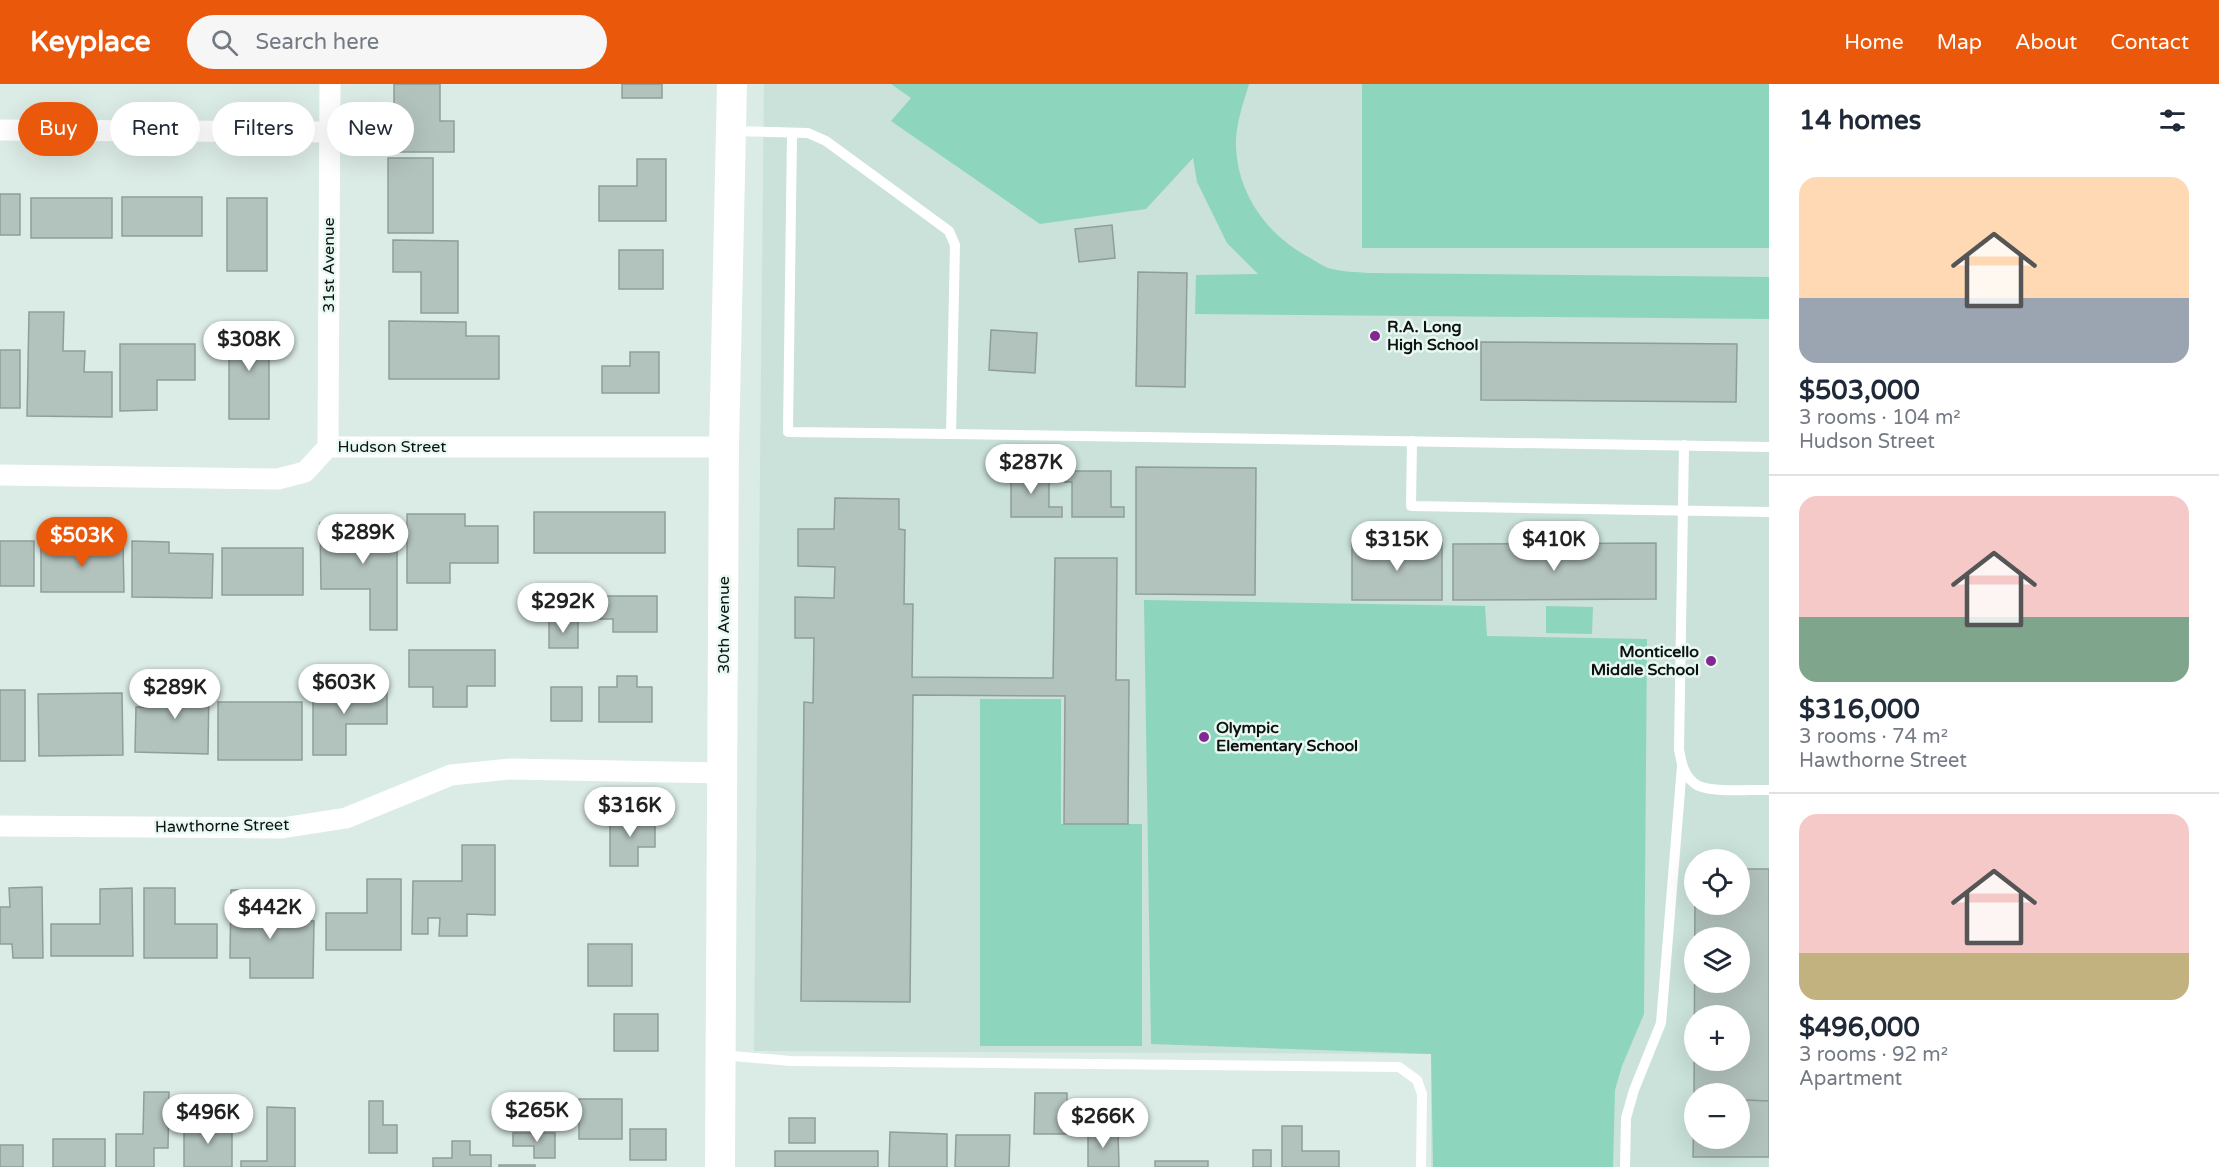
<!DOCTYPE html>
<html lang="en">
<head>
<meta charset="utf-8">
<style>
	body { margin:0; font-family:"Varela Round",sans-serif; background:#f6f6f7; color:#1f2937; height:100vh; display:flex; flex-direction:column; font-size:22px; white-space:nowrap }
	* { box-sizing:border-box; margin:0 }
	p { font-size:20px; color:#747a83 }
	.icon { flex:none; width:33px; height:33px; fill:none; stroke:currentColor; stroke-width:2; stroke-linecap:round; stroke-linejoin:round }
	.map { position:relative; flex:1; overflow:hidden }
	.side { display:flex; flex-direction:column; background:#fff; width:450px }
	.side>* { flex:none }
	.top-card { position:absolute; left:18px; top:18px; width:570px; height:54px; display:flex; gap:12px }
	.fabs { position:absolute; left:1684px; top:765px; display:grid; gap:12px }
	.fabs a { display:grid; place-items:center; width:66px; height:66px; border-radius:50%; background:#fff; box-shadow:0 6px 24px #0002; font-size:30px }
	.price { position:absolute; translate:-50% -51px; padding:0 14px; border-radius:21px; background:#fff; color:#222; font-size:20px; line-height:39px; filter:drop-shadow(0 2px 3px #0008) }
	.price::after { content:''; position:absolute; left:50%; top:36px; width:18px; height:14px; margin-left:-9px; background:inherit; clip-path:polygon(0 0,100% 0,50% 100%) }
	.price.on { background:#ea580c; color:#fff }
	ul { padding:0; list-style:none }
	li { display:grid; align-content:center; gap:12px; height:318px; padding:0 30px }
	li+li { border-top:2px solid #e0e1e3 }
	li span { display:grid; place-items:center; height:186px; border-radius:18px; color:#555 }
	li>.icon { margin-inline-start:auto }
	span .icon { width:108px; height:108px; fill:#fffc; stroke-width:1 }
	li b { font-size:26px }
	h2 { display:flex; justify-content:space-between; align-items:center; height:72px; padding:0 30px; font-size:26px }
	.tag { padding:0 21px; border-radius:27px; background:#fff; box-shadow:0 6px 24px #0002; font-size:21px; line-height:54px }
	.tag.on { background:#ea580c; color:#fff }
	header { display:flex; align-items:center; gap:36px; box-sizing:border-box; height:84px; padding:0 30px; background:#ea580c; color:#fff }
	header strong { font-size:28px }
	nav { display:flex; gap:33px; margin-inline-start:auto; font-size:21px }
	.search { width:420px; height:54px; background:#f6f6f7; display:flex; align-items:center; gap:15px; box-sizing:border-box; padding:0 21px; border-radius:33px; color:#747a83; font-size:22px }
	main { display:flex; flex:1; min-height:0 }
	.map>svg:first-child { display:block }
</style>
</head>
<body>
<header>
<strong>Keyplace</strong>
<div class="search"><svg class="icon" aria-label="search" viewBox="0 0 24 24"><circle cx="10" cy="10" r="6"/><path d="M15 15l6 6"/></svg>Search here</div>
<nav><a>Home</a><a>Map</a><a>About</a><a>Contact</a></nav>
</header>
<main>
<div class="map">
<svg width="1769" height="1083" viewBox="0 0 1769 1083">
	<rect width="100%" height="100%" fill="#dbebe5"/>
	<!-- built -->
	<path fill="#cae2d9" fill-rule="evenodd" d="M 764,0 L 1769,0 L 1769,1083 L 1431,1083 L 1431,970 L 754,967 ZM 1695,776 L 1740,776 L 1740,820 L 1695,820 ZM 1695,854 L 1740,854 L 1740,898 L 1695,898 ZM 1695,932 L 1740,932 L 1740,976 L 1695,976 ZM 1695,1010 L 1740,1010 L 1740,1054 L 1695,1054 Z"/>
	<!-- green -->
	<g fill="#8ed5bd">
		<path d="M 891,0 L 1249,0 C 1243,20 1235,42 1236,63 C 1238,112 1269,153 1312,175 C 1317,178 1323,182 1328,184 C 1341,188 1356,188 1369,189 L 1769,193 L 1769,235 L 1195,230 L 1196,191 L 1258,190 L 1227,159 L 1197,98 L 1193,74 L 1146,125 L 1040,140 L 891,37 L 911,14 Z"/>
		<rect x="1362" y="0" width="407" height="164"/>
		<polygon points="1144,516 1485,522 1487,552 1647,555 1644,930 1622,982 1615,1006 1613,1083 1433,1083 1431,970 1151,960"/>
		<polygon points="1546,522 1593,523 1592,550 1546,549"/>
		<polygon points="980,615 1061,615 1061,740 1142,740 1142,962 980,962"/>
	</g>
	<!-- building -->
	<g fill="#b2c2bc" stroke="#8f9e98" stroke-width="1.5" fill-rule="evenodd">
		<polygon points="394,0 440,0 440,37 454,37 454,68 394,68"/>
		<rect x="622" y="0" width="40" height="14"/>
		<rect x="388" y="74" width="45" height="75"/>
		<polygon points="637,75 666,75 666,137 599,137 599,102 637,102"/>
		<rect x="0" y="110" width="20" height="41"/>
		<rect x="122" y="113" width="80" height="39"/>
		<rect x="31" y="114" width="81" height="40"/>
		<rect x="227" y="114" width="40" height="73"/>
		<polygon points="1112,141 1115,174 1079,178 1075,145"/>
		<polygon points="393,156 458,157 458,229 421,229 421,188 393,188"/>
		<rect x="619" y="166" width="44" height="39"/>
		<polygon points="1138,188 1187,189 1185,303 1136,302"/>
		<polygon points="29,228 64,228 63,267 85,267 84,288 112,288 112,333 27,332"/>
		<polygon points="389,237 466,238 466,252 499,252 499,295 389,295"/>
		<rect x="229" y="242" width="40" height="93"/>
		<polygon points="991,246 1037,249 1035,289 989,286"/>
		<polygon points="1481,258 1737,260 1736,318 1481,316"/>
		<polygon points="120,260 195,260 195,296 157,296 157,326 120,327"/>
		<rect x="0" y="266" width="20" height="58"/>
		<polygon points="630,268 659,268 659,309 602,309 602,282 630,282"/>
		<polygon points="1136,383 1256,384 1255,511 1136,510"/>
		<polygon points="1065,387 1111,387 1111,423 1124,423 1124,433 1072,433 1072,398 1065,398"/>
		<polygon points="1003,388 1049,388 1049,423 1062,423 1062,433 1011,433 1011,398 1003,398"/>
		<polygon points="835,414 899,415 899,445 905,446 904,520 913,520 912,593 1053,594 1055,474 1117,474 1116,596 1129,596 1128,740 1064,740 1065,612 913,611 910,918 801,917 804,618 813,619 814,554 795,554 795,513 834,514 835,483 798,482 798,445 834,445"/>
		<rect x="534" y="428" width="131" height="41"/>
		<polygon points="407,430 465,430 465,442 498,442 498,479 450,479 450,499 407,499"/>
		<polygon points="397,438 397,546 370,546 370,505 321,505 320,439"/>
		<rect x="0" y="457" width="34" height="45"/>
		<polygon points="132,457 169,458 169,469 213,470 212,514 132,513"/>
		<rect x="1352" y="459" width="90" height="57"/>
		<polygon points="1656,459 1656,515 1453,516 1453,460"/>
		<polygon points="123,460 124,508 41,508 41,461"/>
		<rect x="222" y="464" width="81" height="47"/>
		<polygon points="587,512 657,512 657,548 613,548 613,535 587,535"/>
		<rect x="549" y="537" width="29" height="27"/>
		<polygon points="409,566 495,566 495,602 467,602 467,623 433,623 433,603 409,603"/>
		<polygon points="617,592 637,592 637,603 652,603 652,638 599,638 599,603 617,603"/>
		<polygon points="158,597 209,598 208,670 135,668 136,623 158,623"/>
		<polygon points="313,603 387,603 387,640 346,640 346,671 313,671"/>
		<rect x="551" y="603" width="31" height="34"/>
		<rect x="0" y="606" width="25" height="71"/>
		<polygon points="122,609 123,671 39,672 38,610"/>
		<rect x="218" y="618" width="84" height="58"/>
		<polygon points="610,731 655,731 655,763 638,763 638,782 610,782"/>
		<polygon points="462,761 495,761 495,831 467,830 467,852 439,852 440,834 428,834 428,850 412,850 413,797 462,797"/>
		<path d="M 1740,785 L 1769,785 L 1769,1017 L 1740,1016 L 1740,1010 L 1695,1010 L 1694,1016 L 1695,804 L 1695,820 L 1740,820 ZM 1695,854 L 1740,854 L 1740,898 L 1695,898 ZM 1695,932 L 1740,932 L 1740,976 L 1695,976 Z"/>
		<polygon points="367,795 401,795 401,866 326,866 326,829 367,829"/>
		<polygon points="42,803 43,874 13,874 12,860 0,860 0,823 10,823 9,804"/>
		<polygon points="132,804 133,872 51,872 51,840 100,840 100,805"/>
		<polygon points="144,804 175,804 175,840 217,840 217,874 144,874"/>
		<polygon points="231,806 263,806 263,836 314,837 313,894 250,894 250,874 230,874"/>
		<rect x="588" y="860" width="44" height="42"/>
		<rect x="614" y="930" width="44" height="37"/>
		<polygon points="144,1008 169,1008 168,1064 154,1064 154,1083 116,1083 116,1050 143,1050"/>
		<polygon points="1035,1009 1067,1009 1067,1050 1034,1050"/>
		<rect x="579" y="1015" width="43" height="40"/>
		<polygon points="1694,1016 1695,1054 1740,1054 1740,1016 1769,1017 1769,1073 1693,1073"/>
		<polygon points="369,1017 383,1017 383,1041 397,1041 397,1069 369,1069"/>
		<polygon points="267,1023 295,1024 295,1083 241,1083 241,1077 267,1077"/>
		<rect x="789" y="1034" width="26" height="25"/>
		<rect x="184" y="1039" width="48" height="44"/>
		<polygon points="1282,1042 1302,1042 1302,1067 1339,1067 1339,1083 1282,1083"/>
		<rect x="630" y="1045" width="36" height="31"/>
		<polygon points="1088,1047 1118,1047 1119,1083 1088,1083"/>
		<polygon points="890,1048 947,1050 947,1083 889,1083"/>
		<polygon points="513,1049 555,1049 555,1074 534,1074 534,1062 513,1062"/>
		<polygon points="956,1051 1010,1051 1009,1083 955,1083"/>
		<rect x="53" y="1055" width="52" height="28"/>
		<polygon points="452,1057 470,1057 470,1071 491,1071 491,1083 433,1083 433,1074 452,1074"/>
		<rect x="0" y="1061" width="23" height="22"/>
		<rect x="1253" y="1066" width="18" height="17"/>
		<rect x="775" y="1067" width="103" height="16"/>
		<rect x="1155" y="1077" width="53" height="6"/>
		<rect x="499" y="1081" width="36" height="2"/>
	</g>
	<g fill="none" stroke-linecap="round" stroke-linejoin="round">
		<!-- lane -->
		<g stroke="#fff" stroke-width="10">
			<polyline points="732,47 808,49 826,57 949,147 955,161 951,350 788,348 792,49"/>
			<polyline points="951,350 1769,363"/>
			<polyline points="1412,357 1411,422 1769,428"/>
			<path d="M 1684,361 L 1679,665 C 1681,677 1683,690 1694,699 C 1706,710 1752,705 1769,706"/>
			<polyline points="721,971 791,977 1399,983 1417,996 1422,1010 1421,1083"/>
			<polyline points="1625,1083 1626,1034 1634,1006 1661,939 1682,682"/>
		</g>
		<!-- street -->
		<g stroke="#fff" stroke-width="21">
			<polyline points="0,46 330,48"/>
			<polyline points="328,363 330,0"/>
			<polyline points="0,391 278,395 305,388 328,363 724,363"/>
			<polyline points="0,742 282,744 346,734 451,691 510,685 723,689"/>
		</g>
		<!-- secondary -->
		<polyline stroke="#fff" stroke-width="30" points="720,1083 724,363 732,0"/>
	</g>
	<!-- markers -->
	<g fill="#832793" stroke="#e8f9f2" stroke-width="2">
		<circle cx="1375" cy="252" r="6"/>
		<circle cx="1711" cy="577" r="6"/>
		<circle cx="1204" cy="653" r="6"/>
	</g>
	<g text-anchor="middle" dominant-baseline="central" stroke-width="5" stroke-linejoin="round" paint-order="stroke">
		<!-- street labels -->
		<g font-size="16" fill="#0d1210" stroke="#e8f9f2">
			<text transform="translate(329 181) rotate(-90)">31st Avenue</text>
			<text x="392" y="363">Hudson Street</text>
			<text transform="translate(724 541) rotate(-90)">30th Avenue</text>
			<text transform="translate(222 742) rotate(-1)">Hawthorne Street</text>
		</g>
		<!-- poi labels -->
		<g font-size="16" font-weight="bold" fill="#0d1210" stroke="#e8f9f2" text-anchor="start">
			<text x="1387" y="243">R.A. Long<tspan x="1387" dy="18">High School</tspan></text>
			<text x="1699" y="568" text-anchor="end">Monticello<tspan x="1699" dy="18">Middle School</tspan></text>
			<text x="1216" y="644">Olympic<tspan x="1216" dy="18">Elementary School</tspan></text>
		</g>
	</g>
</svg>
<div class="fabs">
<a><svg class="icon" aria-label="locate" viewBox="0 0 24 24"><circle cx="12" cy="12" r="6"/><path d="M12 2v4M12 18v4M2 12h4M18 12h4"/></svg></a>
<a><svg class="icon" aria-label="layers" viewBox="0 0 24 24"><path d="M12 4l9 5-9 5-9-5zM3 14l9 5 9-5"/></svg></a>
<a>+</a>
<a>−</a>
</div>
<b class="price" style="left:249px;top:288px">$308K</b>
<b class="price" style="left:1031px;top:411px">$287K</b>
<b class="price" style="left:363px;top:481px">$289K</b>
<b class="price on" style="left:82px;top:484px">$503K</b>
<b class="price" style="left:1397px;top:488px">$315K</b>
<b class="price" style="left:1554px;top:488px">$410K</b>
<b class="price" style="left:563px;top:550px">$292K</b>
<b class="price" style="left:344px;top:631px">$603K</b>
<b class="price" style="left:175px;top:636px">$289K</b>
<b class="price" style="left:630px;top:754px">$316K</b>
<b class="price" style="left:270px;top:856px">$442K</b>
<b class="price" style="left:537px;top:1059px">$265K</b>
<b class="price" style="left:208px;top:1061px">$496K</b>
<b class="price" style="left:1103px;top:1065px">$266K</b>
<div class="top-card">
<a class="tag on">Buy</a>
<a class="tag">Rent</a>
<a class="tag">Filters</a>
<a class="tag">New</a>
</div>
</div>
<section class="side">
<h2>14 homes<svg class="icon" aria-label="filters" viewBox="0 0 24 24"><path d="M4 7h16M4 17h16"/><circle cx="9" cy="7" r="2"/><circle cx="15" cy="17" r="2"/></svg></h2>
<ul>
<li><span style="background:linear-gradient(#ffd9b3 65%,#9aa5b1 0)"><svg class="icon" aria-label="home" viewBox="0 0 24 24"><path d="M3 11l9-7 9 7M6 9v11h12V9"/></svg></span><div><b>$503,000</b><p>3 rooms · 104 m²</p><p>Hudson Street</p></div></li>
<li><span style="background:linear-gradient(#f6c9c9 65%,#7fa58c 0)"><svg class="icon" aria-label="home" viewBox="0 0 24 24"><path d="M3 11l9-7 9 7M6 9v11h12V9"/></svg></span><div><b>$316,000</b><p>3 rooms · 74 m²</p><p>Hawthorne Street</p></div></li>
<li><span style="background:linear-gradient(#f6c9c9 75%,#c2b280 0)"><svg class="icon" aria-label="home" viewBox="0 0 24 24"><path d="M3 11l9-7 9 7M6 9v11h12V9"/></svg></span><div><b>$496,000</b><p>3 rooms · 92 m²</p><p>Apartment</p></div></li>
</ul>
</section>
</main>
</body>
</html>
